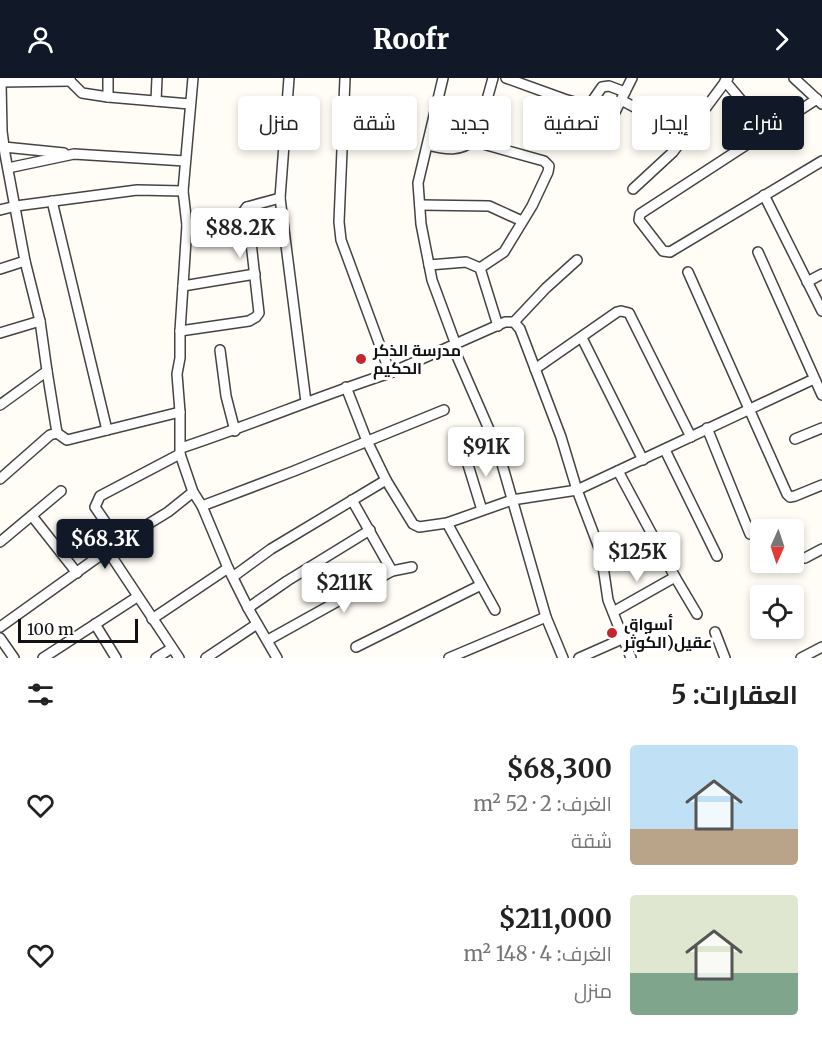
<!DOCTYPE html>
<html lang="ar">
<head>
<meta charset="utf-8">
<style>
	body { margin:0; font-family:Merriweather,Cairo,serif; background:#f2f2f2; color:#222; direction:rtl; height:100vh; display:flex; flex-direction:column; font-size:22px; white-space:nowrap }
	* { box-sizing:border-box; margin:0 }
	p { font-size:20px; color:#767676 }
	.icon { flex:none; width:33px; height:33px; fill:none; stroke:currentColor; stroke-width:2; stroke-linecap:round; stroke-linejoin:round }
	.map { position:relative; height:580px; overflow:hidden; direction:ltr }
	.details { display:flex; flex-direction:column; background:#fff; flex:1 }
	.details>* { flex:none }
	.guide { position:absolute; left:18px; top:18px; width:786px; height:54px; direction:rtl; display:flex; gap:12px }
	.needle { width:39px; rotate:183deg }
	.controls { position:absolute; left:750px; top:441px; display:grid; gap:12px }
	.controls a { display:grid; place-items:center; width:54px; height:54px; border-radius:6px; background:#fff; box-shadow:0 3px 9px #0003; font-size:30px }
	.scale { position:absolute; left:18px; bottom:15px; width:120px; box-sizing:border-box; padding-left:6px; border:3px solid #111; border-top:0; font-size:16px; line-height:21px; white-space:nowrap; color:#111; -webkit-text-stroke:4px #fff; paint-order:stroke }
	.price { position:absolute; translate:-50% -51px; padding:0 14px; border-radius:6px; background:#fff; color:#222; font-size:20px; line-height:39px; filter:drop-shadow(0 2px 3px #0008) }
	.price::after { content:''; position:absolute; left:50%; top:36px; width:18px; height:14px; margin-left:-9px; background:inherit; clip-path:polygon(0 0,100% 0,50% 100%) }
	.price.active { background:#111827; color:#fff }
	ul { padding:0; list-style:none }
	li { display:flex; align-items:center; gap:18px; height:150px; padding:0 24px }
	li span { display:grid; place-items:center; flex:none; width:168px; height:120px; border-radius:6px; color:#555 }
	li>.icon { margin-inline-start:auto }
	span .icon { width:72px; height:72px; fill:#fffc; stroke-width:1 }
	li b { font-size:26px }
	h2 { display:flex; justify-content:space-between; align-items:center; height:72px; padding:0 24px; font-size:26px }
	.pill { padding:0 21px; border-radius:6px; background:#fff; box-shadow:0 3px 9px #0003; font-size:21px; line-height:54px }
	.pill.active { background:#111827; color:#fff }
	header { display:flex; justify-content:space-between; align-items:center; height:78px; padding:0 24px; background:#111827; color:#fff; font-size:27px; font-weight:800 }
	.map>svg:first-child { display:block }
</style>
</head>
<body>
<header><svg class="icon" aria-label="forward" viewBox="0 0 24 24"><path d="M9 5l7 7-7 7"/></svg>Roofr<svg class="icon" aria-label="person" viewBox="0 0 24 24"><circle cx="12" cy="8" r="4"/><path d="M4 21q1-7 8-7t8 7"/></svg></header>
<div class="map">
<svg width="822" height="580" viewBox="0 0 822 580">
	<rect width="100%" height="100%" fill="#fffdf5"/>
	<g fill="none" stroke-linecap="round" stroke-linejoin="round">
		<defs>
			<g id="street">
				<polyline points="70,0 70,3 82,15 108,19 190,26"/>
				<polyline points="108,0 108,19"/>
				<polyline points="193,0 183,113 187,147 180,253 180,280 177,296 180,334 180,376 193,414 202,428 228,490 248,530 277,580"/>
				<polyline points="289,0 280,120 306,324"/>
				<polyline points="345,0 339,144 341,162 390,295 505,244 514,244 520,251 561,359 577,412 601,475 608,522 631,580"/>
				<polyline points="443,0 418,105 421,146 432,202 456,267"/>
				<polyline points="506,0 564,21 585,27 593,22 602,9 609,8 625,14"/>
				<polyline points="794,0 822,26"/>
				<polyline points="725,3 767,53"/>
				<polyline points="0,4 70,3"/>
				<polyline points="817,21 640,136 639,142 663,173 670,174 822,83"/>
				<polyline points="621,22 687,57"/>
				<polyline points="156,23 157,0"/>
				<polyline points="607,50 632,0"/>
				<path d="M 428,67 C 446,72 460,74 476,61"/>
				<polyline points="4,69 64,75"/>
				<polyline points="8,90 74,76 185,83"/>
				<polyline points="633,111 673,74 728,0"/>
				<polyline points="764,117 822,233"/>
				<polyline points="52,123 107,352"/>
				<polyline points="420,127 489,128 522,143"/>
				<polyline points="0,132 16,128 137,112 183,113"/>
				<polyline points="187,147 237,142 247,129 280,120"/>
				<polyline points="758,174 822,317"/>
				<polyline points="429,187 466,184 480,190 498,248"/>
				<polyline points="480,190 504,174 532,128 548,94 549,88 544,83 483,66 476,61 493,0"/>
				<polyline points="0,191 25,183"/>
				<polyline points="688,194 787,416 790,419 795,418 822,407"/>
				<polyline points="807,204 822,196"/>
				<polyline points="183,208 255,196"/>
				<polyline points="514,244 546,210 577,182"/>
				<polyline points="180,253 249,243 256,239 259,235 247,129"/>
				<polyline points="0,255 40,243"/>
				<polyline points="582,260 643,382"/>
				<polyline points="453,269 498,372 546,539 563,580"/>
				<polyline points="220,272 226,318 235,353"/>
				<polyline points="535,291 617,234 621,233 629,235 691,359"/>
				<polyline points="346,309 367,363 386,402 413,446 419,449 447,445 512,422 577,412 814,301"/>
				<polyline points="0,327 47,293 40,243 25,183 5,76 2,53 1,4"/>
				<polyline points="707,350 750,456"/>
				<polyline points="57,355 67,362 180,334"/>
				<polyline points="795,361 822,350"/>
				<path d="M 181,370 C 251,347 319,318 390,295"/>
				<polyline points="665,372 717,478"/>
				<polyline points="465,377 482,432"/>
				<polyline points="618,393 675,499 697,536"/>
				<polyline points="0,401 50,357 57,355 47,293"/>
				<polyline points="352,422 392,493"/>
				<polyline points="202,428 294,393 444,332"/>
				<polyline points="32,438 77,495"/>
				<polyline points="447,445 495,532"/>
				<polyline points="0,464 61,413"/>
				<polyline points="119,464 95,429 100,418 180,376"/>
				<polyline points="108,473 179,580"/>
				<polyline points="805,480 822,471"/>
				<polyline points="234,498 271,471 386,402"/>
				<polyline points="248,530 287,503 370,452"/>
				<polyline points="613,534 675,499"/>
				<polyline points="152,541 228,490"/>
				<polyline points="95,546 116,580"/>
				<polyline points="0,549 119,464 168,434 193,414"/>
				<polyline points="715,554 725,580"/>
				<polyline points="0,560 14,580"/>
				<polyline points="268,562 392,493 412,489"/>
				<polyline points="356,569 481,507"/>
				<polyline points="43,580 137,519"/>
				<polyline points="156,580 172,570"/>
				<polyline points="206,580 257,546"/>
				<polyline points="449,580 546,539"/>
				<polyline points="579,580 622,561"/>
				<polyline points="801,580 822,569"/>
			</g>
		</defs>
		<!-- street casing -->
		<use href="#street" stroke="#444" stroke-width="12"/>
		<!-- street -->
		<use href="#street" stroke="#fff" stroke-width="9"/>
	</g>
	<!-- markers -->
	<g fill="#c4262e" stroke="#fff" stroke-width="2">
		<circle cx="361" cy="281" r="6"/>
		<circle cx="612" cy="555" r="6"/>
	</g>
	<g text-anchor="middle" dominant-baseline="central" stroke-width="6" stroke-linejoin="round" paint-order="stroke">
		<!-- poi labels -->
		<g font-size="16" font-weight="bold" fill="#111" stroke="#fff" text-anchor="start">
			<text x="373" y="272">مدرسة الذكر<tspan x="373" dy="18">الحكيم</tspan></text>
			<text x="624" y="546">أسواق<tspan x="624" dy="18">عقيل(الكوثر</tspan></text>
		</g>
	</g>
</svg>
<div class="controls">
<a><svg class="needle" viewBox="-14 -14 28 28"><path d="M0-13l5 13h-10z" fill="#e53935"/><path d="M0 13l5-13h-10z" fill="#767676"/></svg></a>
<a><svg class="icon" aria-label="locate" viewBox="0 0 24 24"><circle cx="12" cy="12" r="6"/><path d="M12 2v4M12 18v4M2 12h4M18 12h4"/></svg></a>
</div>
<div class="scale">100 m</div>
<b class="price" style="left:240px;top:181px">$88.2K</b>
<b class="price" style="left:486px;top:400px">$91K</b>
<b class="price active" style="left:105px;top:492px">$68.3K</b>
<b class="price" style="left:637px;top:505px">$125K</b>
<b class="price" style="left:344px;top:536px">$211K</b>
<div class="guide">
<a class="pill active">شراء</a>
<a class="pill">إيجار</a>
<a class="pill">تصفية</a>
<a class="pill">جديد</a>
<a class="pill">شقة</a>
<a class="pill">منزل</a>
</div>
</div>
<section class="details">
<h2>العقارات: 5<svg class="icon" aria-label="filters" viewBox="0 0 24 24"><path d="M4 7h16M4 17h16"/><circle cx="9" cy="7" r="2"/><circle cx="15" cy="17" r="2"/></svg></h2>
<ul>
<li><span style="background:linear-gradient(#bfe0f5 70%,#b9a48a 0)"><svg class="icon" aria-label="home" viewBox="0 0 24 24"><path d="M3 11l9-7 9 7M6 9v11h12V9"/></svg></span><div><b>$68,300</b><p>الغرف: 2 · 52 m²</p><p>شقة</p></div><svg class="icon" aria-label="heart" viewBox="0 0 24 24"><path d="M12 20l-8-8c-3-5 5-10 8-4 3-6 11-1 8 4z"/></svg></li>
<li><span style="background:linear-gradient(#dfe7d0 65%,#7fa58c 0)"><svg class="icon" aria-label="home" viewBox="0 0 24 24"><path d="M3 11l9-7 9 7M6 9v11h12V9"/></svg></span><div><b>$211,000</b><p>الغرف: 4 · 148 m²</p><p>منزل</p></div><svg class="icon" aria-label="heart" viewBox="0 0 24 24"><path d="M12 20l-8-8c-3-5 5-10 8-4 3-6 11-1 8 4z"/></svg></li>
</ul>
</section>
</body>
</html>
